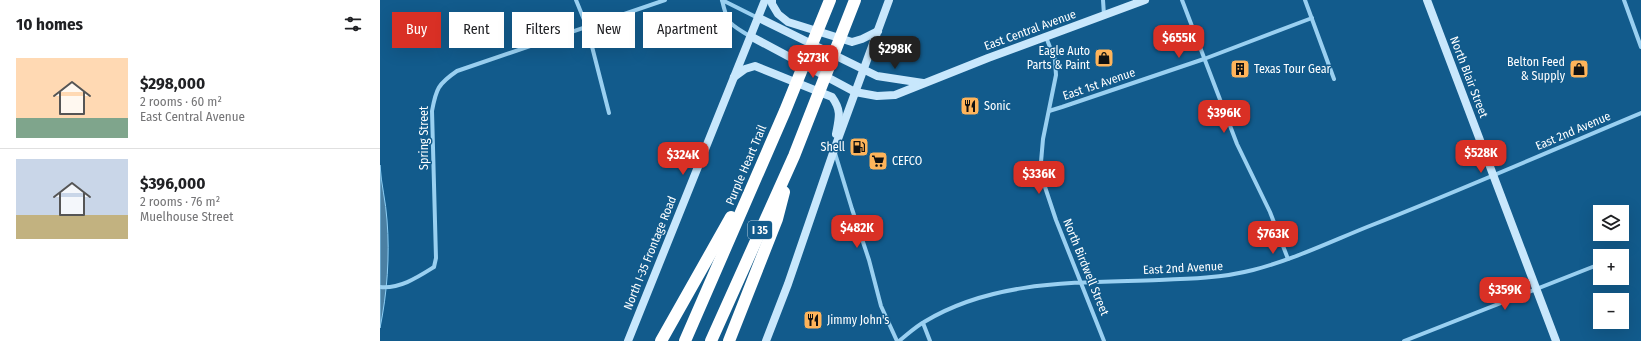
<!DOCTYPE html>
<html lang="en">
<head>
<meta charset="utf-8">
<style>
	body { margin:0; font-family:"Fira Sans Condensed",sans-serif; background:#f6f6f6; color:#202124; height:100vh; display:flex; flex-direction:column; font-size:15px; white-space:nowrap }
	* { box-sizing:border-box; margin:0 }
	p { font-size:13px; color:#757577 }
	.icon { flex:none; width:22px; height:22px; fill:none; stroke:currentColor; stroke-width:2; stroke-linecap:round; stroke-linejoin:round }
	.map { position:relative; flex:1; overflow:hidden }
	.side { display:flex; flex-direction:column; background:#fff; width:380px }
	.side>* { flex:none }
	.banner { position:absolute; left:12px; top:12px; width:380px; height:36px; display:flex; gap:8px }
	.controls { position:absolute; left:1213px; top:205px; display:grid; gap:8px }
	.controls a { display:grid; place-items:center; width:36px; height:36px; border-radius:0px; background:#fff; box-shadow:0 4px 16px #0002; font-size:20px }
	.price { position:absolute; translate:-50% -34px; padding:0 9px; border-radius:8px; background:#d93025; color:#fff; font-size:13px; line-height:26px; filter:drop-shadow(0 1px 2px #0008) }
	.price::after { content:''; position:absolute; left:50%; top:24px; width:12px; height:9px; margin-left:-6px; background:inherit; clip-path:polygon(0 0,100% 0,50% 100%) }
	.price.current { background:#222; color:#fff }
	ul { padding:0; list-style:none }
	li { display:flex; align-items:center; gap:12px; height:100px; padding:0 16px }
	li+li { border-top:1px solid #e0e0e0 }
	li span { display:grid; place-items:center; flex:none; width:112px; height:80px; border-radius:0px; color:#555 }
	li>.icon { margin-inline-start:auto }
	span .icon { width:48px; height:48px; fill:#fffc; stroke-width:1 }
	li b { font-size:17px }
	h2 { display:flex; justify-content:space-between; align-items:center; height:48px; padding:0 16px; font-size:17px }
	.pill { padding:0 14px; border-radius:0px; background:#fff; box-shadow:0 4px 16px #0002; font-size:14px; line-height:36px }
	.pill.current { background:#d93025; color:#fff }
	main { display:flex; flex:1; min-height:0 }
	.map>svg:first-child { display:block }
</style>
</head>
<body>
<main>
<section class="side">
<h2>10 homes<svg class="icon" aria-label="filters" viewBox="0 0 24 24"><path d="M4 7h16M4 17h16"/><circle cx="9" cy="7" r="2"/><circle cx="15" cy="17" r="2"/></svg></h2>
<ul>
<li><span style="background:linear-gradient(#ffd9b3 75%,#7fa58c 0)"><svg class="icon" aria-label="home" viewBox="0 0 24 24"><path d="M3 11l9-7 9 7M6 9v11h12V9"/></svg></span><div><b>$298,000</b><p>2 rooms · 60 m²</p><p>East Central Avenue</p></div></li>
<li><span style="background:linear-gradient(#c9d6e8 70%,#c2b280 0)"><svg class="icon" aria-label="home" viewBox="0 0 24 24"><path d="M3 11l9-7 9 7M6 9v11h12V9"/></svg></span><div><b>$396,000</b><p>2 rooms · 76 m²</p><p>Muelhouse Street</p></div></li>
</ul>
</section>
<div class="map">
<svg width="1261" height="341" viewBox="0 0 1261 341">
	<rect width="100%" height="100%" fill="#125b8c"/>
	<!-- water -->
	<path fill="#4b80a3" stroke="#8ccef5" d="M 0,165 C 1,184 6,202 7,220 C 10,256 7,294 0,328 Z"/>
	<g fill="none" stroke-linecap="round" stroke-linejoin="round">
		<!-- street -->
		<g stroke="#9ad0f1" stroke-width="4">
			<polyline points="196,0 207,27 229,113"/>
			<path d="M 342,0 C 348,26 349,23 371,37"/>
			<polyline points="342,0 378,18"/>
			<polyline points="723,0 724,15"/>
			<polyline points="802,0 857,144 890,212 908,259"/>
			<polyline points="925,0 954,79"/>
			<polyline points="1244,0 1261,47"/>
			<polyline points="666,37 675,60 676,75 663,139 661,162 665,187 676,220 724,341"/>
			<polyline points="669,111 682,107 824,59 932,18"/>
			<polyline points="455,153 472,209 489,260 501,306 517,341"/>
			<polyline points="1239,256 1243,255"/>
			<path d="M 0,287 C 20,289 38,277 54,267 L 56,258 L 52,111 C 56,89 58,84 77,71 L 285,0"/>
			<polyline points="543,323 550,341"/>
			<path d="M 519,341 C 527,335 535,327 544,322 C 615,279 699,283 779,280 C 810,279 842,278 873,270 C 912,260 950,242 987,227 C 1079,191 1170,151 1261,113"/>
			<polyline points="1024,341 1220,264"/>
		</g>
		<!-- secondary -->
		<g stroke="#c8e7fc" stroke-width="8">
			<polyline points="392,0 392,4 398,14 408,22 472,42 482,39 498,31"/>
			<polyline points="1047,0 1176,341"/>
			<polyline points="379,18 497,76 543,83"/>
			<polyline points="372,37 475,92 497,96 515,95 608,58 765,0"/>
			<path d="M 354,77 L 365,69 L 375,66 L 452,97 C 462,111 459,118 456,134"/>
			<polyline points="248,341 385,0"/>
			<polyline points="386,341 408,284 454,150 509,0"/>
		</g>
		<!-- highway -->
		<g stroke="#fff" stroke-width="12">
			<polyline points="281,341 351,217"/>
			<polyline points="305,341 405,111 450,0"/>
			<polyline points="331,341 414,156 475,0"/>
			<polyline points="349,341 397,219 404,192"/>
		</g>
	</g>
	<!-- icons -->
	<defs>
		<symbol id="shop-square" viewBox="-11 -11 22 22"><rect x="-9" y="-9" width="18" height="18" rx="4" fill="#ffb45a" stroke="#125b8c"/><path d="M-5-2.5h2.3a2.7 3.5 0 0 1 5.4 0H5L5.5 6h-11ZM-1.5-2.5h3a1.5 2.3 0 0 0-3 0Z" fill="#111"/></symbol>
		<symbol id="building-square" viewBox="-11 -11 22 22"><rect x="-9" y="-9" width="18" height="18" rx="4" fill="#ffb45a" stroke="#125b8c"/><path d="M-4-6H4V6H1V3H-1V6H-4ZM-2.5-4.3h1.7v1.8h-1.7ZM.8-4.3h1.7v1.8H.8ZM-2.5-1h1.7V.8h-1.7ZM.8-1h1.7V.8H.8Z" fill="#111"/></symbol>
		<symbol id="restaurant-square" viewBox="-11 -11 22 22"><rect x="-9" y="-9" width="18" height="18" rx="4" fill="#ffb45a" stroke="#125b8c"/><path d="M-5-6h1v4h1v-4h1v4h1v-4h1v5L-1.5 .5V6h-2V.5L-5-1ZM5-6V6H3V1.5H1.5Q1.5-4 5-6Z" fill="#111"/></symbol>
		<symbol id="fuel-square" viewBox="-11 -11 22 22"><rect x="-9" y="-9" width="18" height="18" rx="4" fill="#ffb45a" stroke="#125b8c"/><path d="M-5.5-6h7V0h2V4h1.3V-2.5L3-4.5l.8-.8L6-3V5H2.5V1h-1V6h-7ZM-4.2-4.7v3.2H.2V-4.7Z" fill="#111"/></symbol>
		<symbol id="supermarket-square" viewBox="-11 -11 22 22"><rect x="-9" y="-9" width="18" height="18" rx="4" fill="#ffb45a" stroke="#125b8c"/><path d="M-6-5.5h2.5l.6 2H6L4.5 2H-2.5L-4.4-4H-6ZM-1.5 3.2a1.3 1.3 0 1 0 .1 0ZM3 3.2a1.3 1.3 0 1 0 .1 0Z" fill="#111"/></symbol>
	</defs>
	<g fill-rule="evenodd">
		<use href="#shop-square" x="713" y="47" width="22" height="22"/>
		<use href="#building-square" x="849" y="58" width="22" height="22"/>
		<use href="#shop-square" x="1188" y="58" width="22" height="22"/>
		<use href="#restaurant-square" x="579" y="95" width="22" height="22"/>
		<use href="#fuel-square" x="468" y="136" width="22" height="22"/>
		<use href="#supermarket-square" x="487" y="150" width="22" height="22"/>
		<use href="#restaurant-square" x="422" y="309" width="22" height="22"/>
	</g>
	<g text-anchor="middle" dominant-baseline="central" stroke-width="3" stroke-linejoin="round" paint-order="stroke">
		<!-- shield labels -->
		<rect fill="#125b8c" stroke="#b8cedc" stroke-width="1" x="368" y="221" width="24" height="18" rx="3"/>
		<g font-size="11" font-weight="bold" fill="#fff">
			<text x="380" y="230">I 35</text>
		</g>
		<!-- street labels -->
		<g font-size="12" fill="#fff" stroke="#125b8c">
			<text transform="translate(650 30) rotate(-20)">East Central Avenue</text>
			<text transform="translate(1089 77) rotate(69)">North Blair Street</text>
			<text transform="translate(719 84) rotate(-19)">East 1st Avenue</text>
			<text transform="translate(1193 131) rotate(-23)">East 2nd Avenue</text>
			<text transform="translate(44 138) rotate(-90)">Spring Street</text>
			<text transform="translate(366 165) rotate(-67)">Purple Heart Trail</text>
			<text transform="translate(270 253) rotate(-68)">North I-35 Frontage Road</text>
			<text transform="translate(706 267) rotate(68)">North Birdwell Street</text>
			<text transform="translate(803 268) rotate(-3)">East 2nd Avenue</text>
		</g>
		<!-- poi labels -->
		<g font-size="12" fill="#fff" stroke="#125b8c" text-anchor="start">
			<text x="710" y="51" text-anchor="end">Eagle Auto<tspan x="710" dy="14">Parts &amp; Paint</tspan></text>
			<text x="1185" y="62" text-anchor="end">Belton Feed<tspan x="1185" dy="14">&amp; Supply</tspan></text>
			<text x="874" y="69">Texas Tour Gear</text>
			<text x="604" y="106">Sonic</text>
			<text x="465" y="147" text-anchor="end">Shell</text>
			<text x="512" y="161">CEFCO</text>
			<text x="447" y="320">Jimmy John's</text>
		</g>
	</g>
</svg>
<div class="controls">
<a><svg class="icon" aria-label="layers" viewBox="0 0 24 24"><path d="M12 4l9 5-9 5-9-5zM3 14l9 5 9-5"/></svg></a>
<a>+</a>
<a>−</a>
</div>
<b class="price" style="left:799px;top:59px">$655K</b>
<b class="price current" style="left:515px;top:70px">$298K</b>
<b class="price" style="left:433px;top:79px">$273K</b>
<b class="price" style="left:844px;top:134px">$396K</b>
<b class="price" style="left:1101px;top:174px">$528K</b>
<b class="price" style="left:303px;top:176px">$324K</b>
<b class="price" style="left:659px;top:195px">$336K</b>
<b class="price" style="left:477px;top:249px">$482K</b>
<b class="price" style="left:893px;top:255px">$763K</b>
<b class="price" style="left:1125px;top:311px">$359K</b>
<div class="banner">
<a class="pill current">Buy</a>
<a class="pill">Rent</a>
<a class="pill">Filters</a>
<a class="pill">New</a>
<a class="pill">Apartment</a>
</div>
</div>
</main>
</body>
</html>
